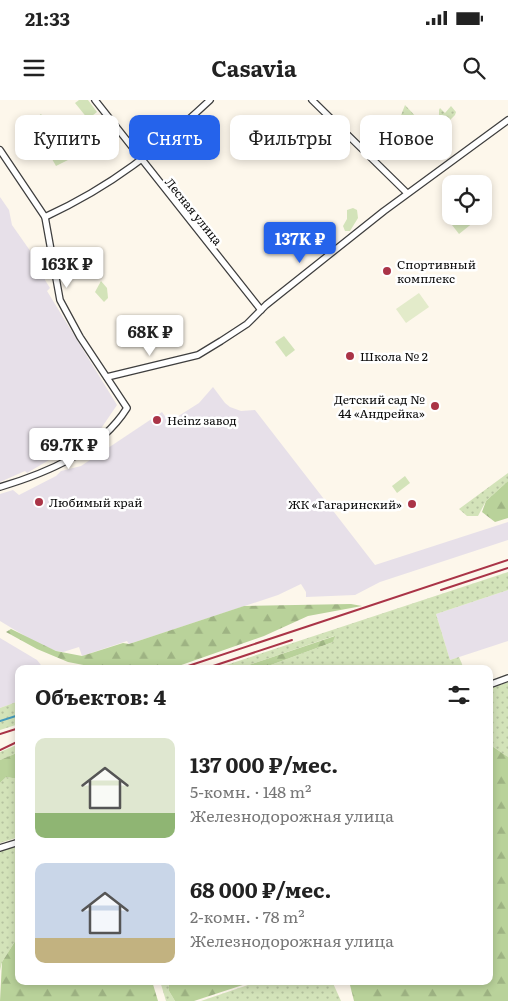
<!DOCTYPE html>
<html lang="ru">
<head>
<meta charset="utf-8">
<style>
	body { margin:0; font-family:Literata,serif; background:#f6f6f6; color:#222; height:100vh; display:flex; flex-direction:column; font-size:19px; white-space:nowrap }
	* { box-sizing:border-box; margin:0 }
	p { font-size:16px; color:#767676 }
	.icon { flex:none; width:28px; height:28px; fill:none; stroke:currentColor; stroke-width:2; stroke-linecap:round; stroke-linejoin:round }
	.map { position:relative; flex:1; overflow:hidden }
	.side { position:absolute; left:15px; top:565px; width:478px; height:320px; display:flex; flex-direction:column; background:#fff; border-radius:10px; box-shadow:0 2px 8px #0003 }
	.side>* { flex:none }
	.guide { position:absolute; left:15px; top:15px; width:479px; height:45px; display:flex; gap:10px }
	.fabs { position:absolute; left:442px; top:75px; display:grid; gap:10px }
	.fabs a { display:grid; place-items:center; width:50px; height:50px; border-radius:10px; background:#fff; box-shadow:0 2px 8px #0003; font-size:25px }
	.price { position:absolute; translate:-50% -42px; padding:0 11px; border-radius:5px; background:#fff; color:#222; font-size:16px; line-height:32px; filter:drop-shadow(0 1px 2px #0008) }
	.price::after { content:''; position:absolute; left:50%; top:30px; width:15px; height:11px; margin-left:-8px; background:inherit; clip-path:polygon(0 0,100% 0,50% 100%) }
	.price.active { background:#2563eb; color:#fff }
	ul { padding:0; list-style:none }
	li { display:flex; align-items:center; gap:15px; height:125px; padding:0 20px }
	li span { display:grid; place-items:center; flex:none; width:140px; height:100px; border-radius:10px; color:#555 }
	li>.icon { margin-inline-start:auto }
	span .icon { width:60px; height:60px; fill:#fffc; stroke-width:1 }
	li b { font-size:21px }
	h2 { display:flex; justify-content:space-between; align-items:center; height:60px; padding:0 20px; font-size:21px }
	.pill { padding:0 18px; border-radius:10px; background:#fff; box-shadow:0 2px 8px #0003; font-size:18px; line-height:45px }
	.pill.active { background:#2563eb; color:#fff }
	.status { display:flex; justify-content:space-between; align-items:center; height:35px; padding:0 25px; background:#fff; direction:ltr }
	.status svg { height:14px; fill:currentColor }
	header { display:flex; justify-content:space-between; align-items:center; height:65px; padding:0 20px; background:#fff; font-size:22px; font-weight:700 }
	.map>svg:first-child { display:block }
</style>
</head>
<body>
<div class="status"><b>21:33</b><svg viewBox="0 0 49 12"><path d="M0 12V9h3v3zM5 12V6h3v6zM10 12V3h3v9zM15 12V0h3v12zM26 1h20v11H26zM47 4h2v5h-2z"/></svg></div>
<header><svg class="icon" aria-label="menu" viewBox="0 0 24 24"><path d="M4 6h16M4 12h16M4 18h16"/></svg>Casavia<svg class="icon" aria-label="search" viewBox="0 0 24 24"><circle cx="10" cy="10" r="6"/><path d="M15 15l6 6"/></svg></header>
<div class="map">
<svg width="508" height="901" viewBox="0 0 508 901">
	<defs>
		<pattern id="grass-dots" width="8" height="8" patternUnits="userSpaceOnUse" patternTransform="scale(1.25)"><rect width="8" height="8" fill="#d3e3b9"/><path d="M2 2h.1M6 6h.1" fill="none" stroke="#b4c19e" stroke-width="1.8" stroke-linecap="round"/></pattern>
		<pattern id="forest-firs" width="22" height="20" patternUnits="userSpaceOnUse" patternTransform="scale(1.25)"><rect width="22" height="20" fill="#b9d29a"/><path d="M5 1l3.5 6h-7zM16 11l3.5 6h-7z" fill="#9eb383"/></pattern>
	</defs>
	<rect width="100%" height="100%" fill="#fdf7eb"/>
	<!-- industrial -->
	<g fill="#e7e0e9">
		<polygon points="0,97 9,110 12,125 45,172 45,180 50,188 47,191 117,305 100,330 27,373 25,371 0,382"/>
		<polygon points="213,287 225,303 230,307 241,311 255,310 375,465 508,422 508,440 380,482 355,495 306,497 306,492 301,484 278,495 129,544 127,541 82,556 79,547 63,552 56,551 35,542 0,521 0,394 13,390 19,395 56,376 61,371 81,366 162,312 169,322 199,303"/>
		<polygon points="508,490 508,541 450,560 436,514"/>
		<polygon points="0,538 37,560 44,569 19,569 19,601 0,608"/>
	</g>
	<!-- grass -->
	<g fill="url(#grass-dots)">
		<polygon points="405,5 419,20 400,18"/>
		<polygon points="451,6 456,12 455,15 442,28 438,28 434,23 439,19 439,10 440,8 445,13"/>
		<polygon points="508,373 508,381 486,401 478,416 467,416 459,409"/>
		<polygon points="508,472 508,490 436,514 450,560 459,557 464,569 260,569 333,542 334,536 237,569 214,569"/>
		<polygon points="508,582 508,657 489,644 489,589"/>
		<polygon points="19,601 19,624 0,630 0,608"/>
		<polygon points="19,644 19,652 0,660 0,652"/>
		<polygon points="6,677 19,679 19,737 0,743 0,683"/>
		<polygon points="19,743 19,835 2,862 0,871 0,750"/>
		<polygon points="160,881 169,881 169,891 175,901 166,901"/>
		<polygon points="260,881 332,881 341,901 201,901"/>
	</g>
	<!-- forest -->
	<g fill="url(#forest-firs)">
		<polygon points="508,381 508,418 495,422 482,412 486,401"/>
		<polygon points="351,504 362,506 308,516 264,536 170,569 104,569 68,562 37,549 6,532 11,529 56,551 82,556 123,543 129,544 244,506"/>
		<polygon points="335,536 333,542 260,569 237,569"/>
		<polygon points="489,644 508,657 508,901 354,901 349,881 489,881"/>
		<polygon points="19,652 19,679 6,677 0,683 0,660"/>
		<polygon points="19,835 19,881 152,881 158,901 0,901 2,862"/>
		<polygon points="169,881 255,881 194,901 175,901 169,891"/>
	</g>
	<!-- park -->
	<g fill="#d3e3b9">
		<polygon points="79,0 88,0 97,12 88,19 75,3"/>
		<polygon points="41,14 61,40 51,47 31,22"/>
		<polygon points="64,53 68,60 56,66 52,59"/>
		<polygon points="353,108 357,110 358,118 350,131 345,131 343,126 347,119 347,110"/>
		<polygon points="464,116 470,116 474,122 459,134 452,125"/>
		<polygon points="101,181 107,188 108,198 104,202 95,192"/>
		<polygon points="284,236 295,250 286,257 275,242"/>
		<polygon points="405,376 410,383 397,393 392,386"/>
	</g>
	<!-- pitch -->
	<polygon fill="#e3ebca" points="419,193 429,207 406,223 396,209"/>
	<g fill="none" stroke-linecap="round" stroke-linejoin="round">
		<!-- stream -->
		<polyline stroke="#459bbd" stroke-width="2" points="0,621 19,615"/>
		<defs>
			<g id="street">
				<polyline points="95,0 261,210"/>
				<polyline points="312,0 407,93"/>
				<path d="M 0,50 L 45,117 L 60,200 L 80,237 L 127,308 C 100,351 47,373 0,387"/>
				<path d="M 45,117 C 114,85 155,51 210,0"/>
				<polyline points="107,277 198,255 221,241 247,224 266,205 384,111 508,20"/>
				<polyline points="489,585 508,578"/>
				<polyline points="0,748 19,742"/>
			</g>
		</defs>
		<!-- street casing -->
		<use href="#street" stroke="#3e3e3e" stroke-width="8"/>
		<!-- street -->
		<use href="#street" stroke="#fff" stroke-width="5.5"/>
		<!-- rail -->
		<g stroke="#aa3447" stroke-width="2">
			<polyline points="441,490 508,468"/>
			<polyline points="179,569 508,460"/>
			<polyline points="204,569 292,540"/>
			<polyline points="0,634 19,628"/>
			<polyline points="0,650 19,641"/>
		</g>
	</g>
	<!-- markers -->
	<g fill="#aa3447" stroke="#fff" stroke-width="2">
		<circle cx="387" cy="171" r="5"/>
		<circle cx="350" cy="256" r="5"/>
		<circle cx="435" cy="306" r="5"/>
		<circle cx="157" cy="320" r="5"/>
		<circle cx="39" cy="402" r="5"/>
		<circle cx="412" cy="404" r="5"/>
	</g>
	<g text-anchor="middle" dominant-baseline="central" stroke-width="5" stroke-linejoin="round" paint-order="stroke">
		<!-- street labels -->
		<g font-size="12" fill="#0b0b0b" stroke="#fff">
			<text transform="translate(194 111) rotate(51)">Лесная улица</text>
		</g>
		<!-- poi labels -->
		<g font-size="12" fill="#0b0b0b" stroke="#fff" text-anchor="start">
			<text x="397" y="164">Спортивный<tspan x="397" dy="14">комплекс</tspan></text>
			<text x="360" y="256">Школа № 2</text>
			<text x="425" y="299" text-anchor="end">Детский сад №<tspan x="425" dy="14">44 «Андрейка»</tspan></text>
			<text x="167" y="320">Heinz завод</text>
			<text x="49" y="402">Любимый край</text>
			<text x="402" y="404" text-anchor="end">ЖК «Гагаринский»</text>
		</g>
	</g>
</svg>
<div class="fabs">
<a><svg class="icon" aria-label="locate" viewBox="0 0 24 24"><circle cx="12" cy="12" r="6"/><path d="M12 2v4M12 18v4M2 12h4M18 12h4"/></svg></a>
</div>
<b class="price active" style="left:300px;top:164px">137K ₽</b>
<b class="price" style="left:67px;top:189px">163K ₽</b>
<b class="price" style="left:150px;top:257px">68K ₽</b>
<b class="price" style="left:69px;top:370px">69.7K ₽</b>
<div class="guide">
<a class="pill">Купить</a>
<a class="pill active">Снять</a>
<a class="pill">Фильтры</a>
<a class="pill">Новое</a>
</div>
<section class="side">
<h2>Объектов: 4<svg class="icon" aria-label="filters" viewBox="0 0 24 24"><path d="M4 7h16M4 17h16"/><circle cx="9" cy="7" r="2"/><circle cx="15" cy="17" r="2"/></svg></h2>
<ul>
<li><span style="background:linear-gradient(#dfe7d0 75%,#8fb573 0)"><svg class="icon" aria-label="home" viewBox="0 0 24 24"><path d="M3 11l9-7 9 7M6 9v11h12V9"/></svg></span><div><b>137 000 ₽/мес.</b><p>5-комн. · 148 m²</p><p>Железнодорожная улица</p></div></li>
<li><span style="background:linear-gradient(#c9d6e8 75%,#c2b280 0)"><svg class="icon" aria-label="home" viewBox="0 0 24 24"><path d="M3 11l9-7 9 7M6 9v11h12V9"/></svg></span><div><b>68 000 ₽/мес.</b><p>2-комн. · 78 m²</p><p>Железнодорожная улица</p></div></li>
</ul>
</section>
</div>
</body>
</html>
